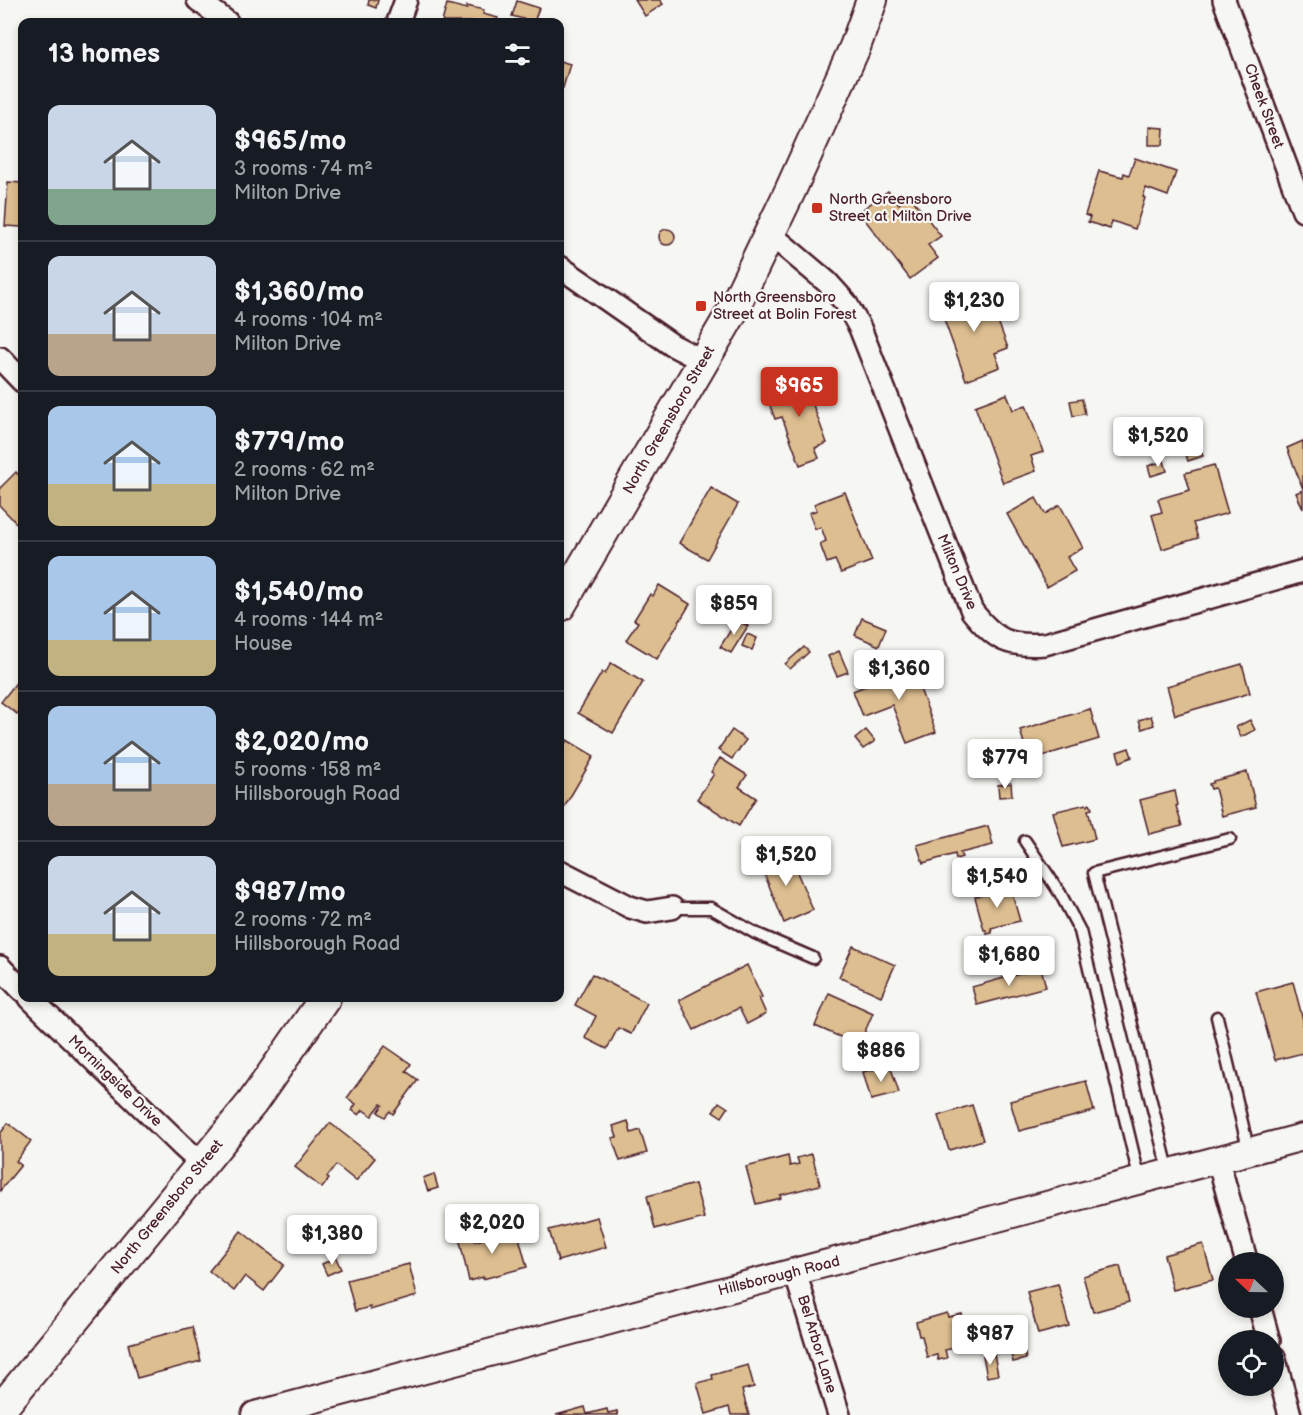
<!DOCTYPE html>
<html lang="en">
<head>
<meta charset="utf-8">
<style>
	body { margin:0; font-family:"Balsamiq Sans",sans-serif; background:#20242c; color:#f1f3f6; height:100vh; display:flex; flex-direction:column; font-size:22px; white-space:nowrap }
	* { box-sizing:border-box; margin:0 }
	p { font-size:20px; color:#9ea1a6 }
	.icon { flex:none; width:33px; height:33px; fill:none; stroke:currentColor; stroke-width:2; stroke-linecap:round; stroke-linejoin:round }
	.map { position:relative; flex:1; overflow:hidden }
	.panel { position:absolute; left:18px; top:18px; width:546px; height:984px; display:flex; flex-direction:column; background:#171b24; border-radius:12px; box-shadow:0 3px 9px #0003 }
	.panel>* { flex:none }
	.needle { width:39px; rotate:292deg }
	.fabs { position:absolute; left:1218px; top:1252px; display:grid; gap:12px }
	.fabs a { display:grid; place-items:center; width:66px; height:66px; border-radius:50%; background:#171b24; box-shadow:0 3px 9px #0003; font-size:30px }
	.price { position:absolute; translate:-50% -51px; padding:0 14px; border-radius:6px; background:#fff; color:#222; font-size:20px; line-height:39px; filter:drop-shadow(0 2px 3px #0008) }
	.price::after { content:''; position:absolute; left:50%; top:36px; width:18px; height:14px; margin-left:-9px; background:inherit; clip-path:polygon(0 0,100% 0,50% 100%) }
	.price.active { background:#c8321e; color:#fff }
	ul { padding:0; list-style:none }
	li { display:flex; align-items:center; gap:18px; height:150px; padding:0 30px }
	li+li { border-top:2px solid #363941 }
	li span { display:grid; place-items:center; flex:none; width:168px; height:120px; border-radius:12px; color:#555 }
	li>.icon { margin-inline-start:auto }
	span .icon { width:72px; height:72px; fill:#fffc; stroke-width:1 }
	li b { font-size:26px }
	h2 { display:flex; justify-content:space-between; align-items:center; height:72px; padding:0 30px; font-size:26px }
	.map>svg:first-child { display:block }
</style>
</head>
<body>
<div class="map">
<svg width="1303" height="1415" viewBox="0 0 1303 1415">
	<rect width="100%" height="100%" fill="#f6f6f2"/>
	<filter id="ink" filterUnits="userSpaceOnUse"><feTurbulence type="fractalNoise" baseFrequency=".0167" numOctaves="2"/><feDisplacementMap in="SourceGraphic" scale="12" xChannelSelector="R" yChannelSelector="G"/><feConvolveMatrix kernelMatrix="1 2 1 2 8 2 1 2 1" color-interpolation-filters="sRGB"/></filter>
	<g filter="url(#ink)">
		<!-- building -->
		<g fill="#ddbe90" stroke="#4a1f2b" stroke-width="1.5">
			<polygon points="369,0 378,0 376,8 368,5"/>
			<polygon points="635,0 660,0 663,4 645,16"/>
			<polygon points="517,1 539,8 534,22 512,16"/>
			<polygon points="447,4 467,9 467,6 484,10 483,14 498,18 496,22 442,22"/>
			<polygon points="560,61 570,64 563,88 560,87"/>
			<polygon points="1149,127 1164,128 1163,145 1149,145"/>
			<polygon points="1135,158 1176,172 1168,196 1146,188 1143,197 1145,198 1135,229 1112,221 1110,229 1088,222 1090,217 1085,215 1099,171 1123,177 1124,173 1129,175"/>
			<polygon points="8,182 22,183 22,227 5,226"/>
			<polygon points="888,191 899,204 910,196 941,236 928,245 938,258 910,279 859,212"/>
			<circle cx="667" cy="237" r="8"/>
			<polygon points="972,290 977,304 990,300 1008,348 995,353 1000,367 966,380 938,303"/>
			<polygon points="802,375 827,443 815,448 819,458 800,465 782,417 775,419 769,403 777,400 771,386"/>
			<polygon points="1007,394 1013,410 1026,405 1043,452 1031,456 1036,471 1003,483 975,406"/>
			<polygon points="1082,399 1085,414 1073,416 1070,401"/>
			<polygon points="1303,441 1303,489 1287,448"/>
			<polygon points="1199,445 1203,456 1188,461 1184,449"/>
			<polygon points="1164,461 1167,471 1151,476 1148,466"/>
			<polygon points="1214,465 1228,513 1193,523 1198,538 1162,549 1152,515 1162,512 1158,499 1190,490 1185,473"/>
			<polygon points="16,472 22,479 22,529 0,506 0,488"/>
			<polygon points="711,488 738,504 707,559 679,543"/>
			<polygon points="1303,490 1303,509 1296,493"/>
			<polygon points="845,492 872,561 841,573 835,560 827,563 820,544 826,541 821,527 815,529 809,513 817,510 814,504"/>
			<polygon points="1036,498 1045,514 1060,505 1083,548 1067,557 1075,571 1047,587 1007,514"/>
			<polygon points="659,585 690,604 657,659 626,640 638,622 634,620 650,594 653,596"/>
			<polygon points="862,618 886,628 879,646 855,635"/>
			<polygon points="737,620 748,626 731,653 720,647"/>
			<polygon points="747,634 757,638 752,650 742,646"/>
			<polygon points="804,647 809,652 790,669 785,664"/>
			<polygon points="839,651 848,672 837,676 828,656"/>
			<polygon points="910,662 936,732 907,743 892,705 863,716 853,691 880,680 878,674"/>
			<polygon points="611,663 643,682 613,733 578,713 602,672 605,674"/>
			<polygon points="1242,664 1250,693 1175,715 1167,686"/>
			<polygon points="22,675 22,713 19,711 17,714 1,702"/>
			<polygon points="1090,709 1099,739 1029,760 1020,730"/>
			<polygon points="1151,716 1154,725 1142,729 1139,720"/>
			<polygon points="1250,720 1255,730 1241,737 1236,727"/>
			<polygon points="732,730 746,740 732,759 718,750"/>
			<polygon points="866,730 875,741 863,749 855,739"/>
			<polygon points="567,740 594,756 562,811 560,809 560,753"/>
			<polygon points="1129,748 1132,757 1120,762 1117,752"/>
			<polygon points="720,758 747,775 739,787 756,798 739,826 697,799 714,774 711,772"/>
			<polygon points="1247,772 1256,807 1222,816 1215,788 1211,789 1209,784 1213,783 1213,781"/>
			<polygon points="1011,783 1012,796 999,797 998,785"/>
			<polygon points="1175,791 1178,805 1176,806 1182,826 1149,834 1140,800"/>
			<polygon points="1086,804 1087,806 1090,804 1092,809 1088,810 1095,839 1063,847 1053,812"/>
			<polygon points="988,826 993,845 960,853 962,857 956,859 955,854 923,863 917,845"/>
			<polygon points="788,851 813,910 784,923 760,863"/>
			<polygon points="1010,887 1020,921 991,928 992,933 987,934 986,930 984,930 975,897"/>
			<polygon points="853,946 895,965 881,996 839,977"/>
			<polygon points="747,965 762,997 759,998 766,1014 747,1024 739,1008 694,1030 679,1000"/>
			<polygon points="1041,968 1046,987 977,1005 972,987 1004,978 1003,974 1007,973 1009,977"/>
			<polygon points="592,974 647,1003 631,1034 618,1028 607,1049 585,1038 596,1016 575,1005"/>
			<polygon points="1293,982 1303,1020 1303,1053 1275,1060 1256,992"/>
			<polygon points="829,993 873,1013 859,1045 815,1026"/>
			<polygon points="385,1046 411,1064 406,1071 418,1080 393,1114 390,1111 385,1117 378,1112 383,1105 381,1104 372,1116 363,1110 359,1115 352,1110 356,1104 347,1098"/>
			<polygon points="890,1065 899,1093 871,1100 863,1072"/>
			<polygon points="1086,1081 1094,1111 1019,1131 1010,1101"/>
			<polygon points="719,1102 728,1108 722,1117 713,1111"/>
			<polygon points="972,1105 983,1140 949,1150 938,1116"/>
			<polygon points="628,1121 631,1133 640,1130 647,1153 620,1161 612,1138 617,1137 613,1126"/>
			<polygon points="8,1123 31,1141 16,1161 21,1165 0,1191 0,1134"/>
			<polygon points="330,1123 375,1158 356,1181 336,1165 327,1177 329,1179 322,1188 295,1167"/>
			<polygon points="812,1154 820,1185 780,1195 781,1198 756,1204 746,1167 788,1156 790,1166 799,1164 797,1158"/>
			<polygon points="434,1174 438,1188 428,1191 423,1178"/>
			<polygon points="695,1184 704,1218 666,1228 665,1226 655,1229 647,1196"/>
			<polygon points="597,1217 606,1247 558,1261 549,1230"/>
			<polygon points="472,1229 475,1241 517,1230 527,1267 483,1279 483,1277 469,1281 458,1233"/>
			<polygon points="241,1231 284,1265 264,1291 245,1276 234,1291 209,1271"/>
			<polygon points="1203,1244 1213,1280 1173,1290 1164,1255"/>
			<polygon points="336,1258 341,1269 327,1275 322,1264"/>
			<polygon points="409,1264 417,1296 370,1310 370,1307 355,1311 347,1280"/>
			<polygon points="1120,1266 1129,1302 1093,1312 1083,1276"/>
			<polygon points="1058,1284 1069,1326 1038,1334 1027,1292"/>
			<polygon points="947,1313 948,1317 962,1314 969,1345 945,1350 947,1358 938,1360 937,1355 927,1357 922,1336 919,1336 916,1322"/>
			<polygon points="192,1327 201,1361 137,1378 128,1344"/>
			<polygon points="1021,1337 1026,1359 1013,1362 1008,1340"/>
			<polygon points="994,1354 998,1375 987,1377 983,1356"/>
			<polygon points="748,1365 754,1387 742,1390 749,1415 731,1415 729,1407 706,1414 697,1383 713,1379 712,1375"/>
			<polygon points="585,1407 587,1414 607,1409 608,1413 617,1411 618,1415 556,1415"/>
		</g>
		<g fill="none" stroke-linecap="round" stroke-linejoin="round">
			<defs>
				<g id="service">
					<polyline points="1025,841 1060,893 1080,931 1140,1181"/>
					<polyline points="672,908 711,908 755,933 813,958"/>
					<polyline points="1217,1017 1249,1152"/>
					<polyline points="1169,1173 1094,873 1230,839"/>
				</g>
				<g id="minor">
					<polyline points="198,0 227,22"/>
					<polyline points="1224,0 1303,211"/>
					<polyline points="398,22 406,0"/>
					<path d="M 769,233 L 827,282 L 846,303 L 860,328 L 972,611 C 995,640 1008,647 1045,644 L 1303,571"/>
					<polyline points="560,267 672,345 703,361"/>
					<polyline points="0,358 22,381"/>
					<polyline points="560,871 630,907 647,912 672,908"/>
					<polyline points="0,967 22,990"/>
					<polyline points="30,998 182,1146 202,1164"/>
					<polyline points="1218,1160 1247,1263"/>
					<polyline points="795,1272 839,1415"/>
					<polyline points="1260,1308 1269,1341"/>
					<polyline points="1274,1357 1290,1415"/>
				</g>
				<path id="tertiary" d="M 255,1415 C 604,1322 954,1233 1303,1137"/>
				<g id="secondary">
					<polyline points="560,606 731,314 790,191 855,47 872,0"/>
					<polyline points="0,1410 252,1103 325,998"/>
				</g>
			</defs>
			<!-- service casing -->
			<use href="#service" stroke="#4a1f2b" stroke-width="15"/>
			<!-- minor casing -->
			<use href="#minor" stroke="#4a1f2b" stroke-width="26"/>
			<!-- tertiary casing -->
			<use href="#tertiary" stroke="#4a1f2b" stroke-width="30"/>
			<!-- secondary casing -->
			<use href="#secondary" stroke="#4a1f2b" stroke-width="34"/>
			<!-- service -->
			<use href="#service" stroke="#f6f6f2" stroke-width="10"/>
			<!-- minor -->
			<use href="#minor" stroke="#f6f6f2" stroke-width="21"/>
			<!-- tertiary -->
			<use href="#tertiary" stroke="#f6f6f2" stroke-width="26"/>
			<!-- secondary -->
			<use href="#secondary" stroke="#f6f6f2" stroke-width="30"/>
		</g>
	</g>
	<!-- markers -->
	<g fill="#c8321e" stroke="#f6f6f2" stroke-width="2">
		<rect x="811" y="202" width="12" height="12" rx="3"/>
		<rect x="695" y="300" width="12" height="12" rx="3"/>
	</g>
	<g text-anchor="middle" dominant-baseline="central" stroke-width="4.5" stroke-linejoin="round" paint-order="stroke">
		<!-- street labels -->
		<g font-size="15" fill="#4a1f2b" stroke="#f6f6f2">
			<text transform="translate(1264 106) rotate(70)">Cheek Street</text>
			<text transform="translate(669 420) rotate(-60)">North Greensboro Street</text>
			<text transform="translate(957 572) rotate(67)">Milton Drive</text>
			<text transform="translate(115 1081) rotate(44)">Morningside Drive</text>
			<text transform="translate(167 1207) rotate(-51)">North Greensboro Street</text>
			<text transform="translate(779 1276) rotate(-14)">Hillsborough Road</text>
			<text transform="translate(817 1344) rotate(73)">Bel Arbor Lane</text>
		</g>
		<!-- poi labels -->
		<g font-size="15" fill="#4a1f2b" stroke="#f6f6f2" text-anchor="start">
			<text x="829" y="199">North Greensboro<tspan x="829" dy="17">Street at Milton Drive</tspan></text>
			<text x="713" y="297">North Greensboro<tspan x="713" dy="17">Street at Bolin Forest</tspan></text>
		</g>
	</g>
</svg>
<div class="fabs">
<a><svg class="needle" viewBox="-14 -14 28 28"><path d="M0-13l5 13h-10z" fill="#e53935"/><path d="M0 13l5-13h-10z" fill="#9ea1a6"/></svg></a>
<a><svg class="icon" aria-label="locate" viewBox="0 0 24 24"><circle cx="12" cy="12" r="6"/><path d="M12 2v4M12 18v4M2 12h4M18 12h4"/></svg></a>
</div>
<b class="price" style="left:974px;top:333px">$1,230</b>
<b class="price active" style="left:799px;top:418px">$965</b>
<b class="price" style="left:1158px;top:468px">$1,520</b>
<b class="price" style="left:734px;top:636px">$859</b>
<b class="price" style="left:899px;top:701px">$1,360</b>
<b class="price" style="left:1005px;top:790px">$779</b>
<b class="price" style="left:786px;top:887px">$1,520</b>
<b class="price" style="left:997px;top:909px">$1,540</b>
<b class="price" style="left:1009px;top:987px">$1,680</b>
<b class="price" style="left:881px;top:1083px">$886</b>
<b class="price" style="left:492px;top:1255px">$2,020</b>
<b class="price" style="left:332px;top:1266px">$1,380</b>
<b class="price" style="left:990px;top:1366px">$987</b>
<section class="panel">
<h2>13 homes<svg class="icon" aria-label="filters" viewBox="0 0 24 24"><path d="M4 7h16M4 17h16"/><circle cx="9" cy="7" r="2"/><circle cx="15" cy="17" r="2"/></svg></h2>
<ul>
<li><span style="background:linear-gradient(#c9d6e8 70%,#7fa58c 0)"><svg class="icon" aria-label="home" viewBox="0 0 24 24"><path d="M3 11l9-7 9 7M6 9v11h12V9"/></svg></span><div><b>$965/mo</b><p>3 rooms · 74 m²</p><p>Milton Drive</p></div></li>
<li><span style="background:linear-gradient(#c9d6e8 65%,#b9a48a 0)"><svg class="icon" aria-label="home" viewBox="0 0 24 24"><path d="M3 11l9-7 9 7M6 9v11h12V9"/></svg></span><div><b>$1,360/mo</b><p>4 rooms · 104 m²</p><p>Milton Drive</p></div></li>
<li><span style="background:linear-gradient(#a9c7e8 65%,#c2b280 0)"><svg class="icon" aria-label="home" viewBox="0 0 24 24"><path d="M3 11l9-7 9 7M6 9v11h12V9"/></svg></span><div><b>$779/mo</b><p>2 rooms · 62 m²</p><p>Milton Drive</p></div></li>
<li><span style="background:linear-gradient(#a9c7e8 70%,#c2b280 0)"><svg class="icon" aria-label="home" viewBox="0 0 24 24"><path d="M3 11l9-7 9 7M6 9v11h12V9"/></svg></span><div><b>$1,540/mo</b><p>4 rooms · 144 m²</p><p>House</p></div></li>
<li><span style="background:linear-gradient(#a9c7e8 65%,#b9a48a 0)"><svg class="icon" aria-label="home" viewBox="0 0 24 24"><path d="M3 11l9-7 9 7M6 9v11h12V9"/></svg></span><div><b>$2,020/mo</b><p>5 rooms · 158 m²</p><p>Hillsborough Road</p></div></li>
<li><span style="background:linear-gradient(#c9d6e8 65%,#c2b280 0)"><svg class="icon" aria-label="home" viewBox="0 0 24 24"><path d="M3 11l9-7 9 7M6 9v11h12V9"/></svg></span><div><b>$987/mo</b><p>2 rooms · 72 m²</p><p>Hillsborough Road</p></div></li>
</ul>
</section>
</div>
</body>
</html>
